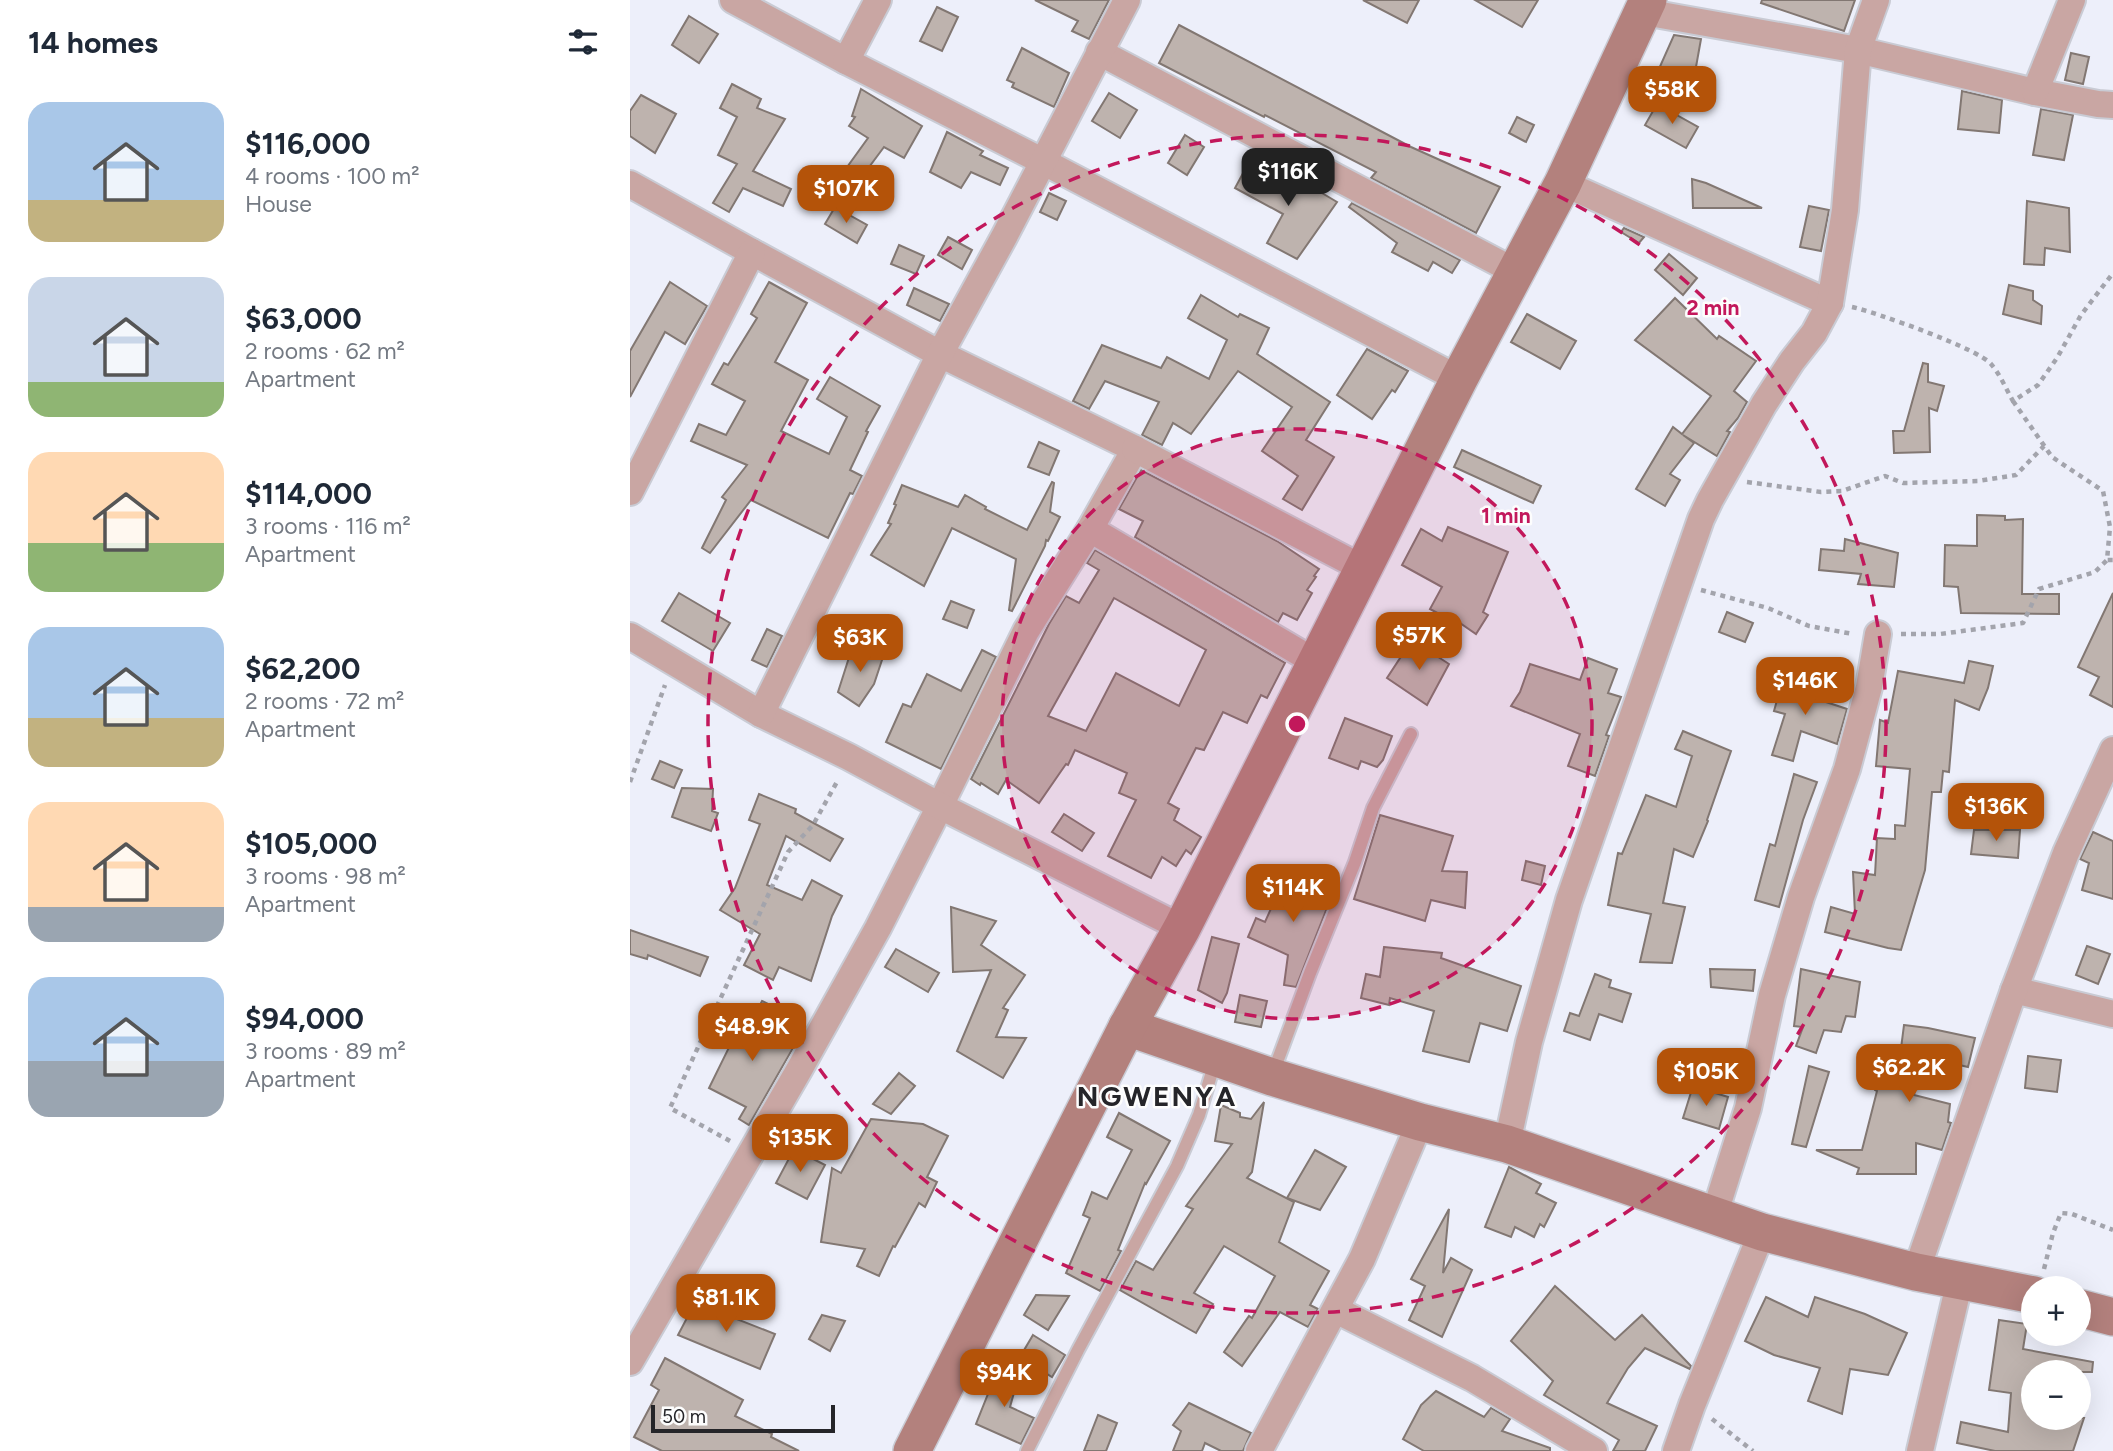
<!DOCTYPE html>
<html lang="en">
<head>
<meta charset="utf-8">
<style>
	body { margin:0; font-family:Figtree,sans-serif; background:#f6f6f7; color:#1f2937; height:100vh; display:flex; flex-direction:column; font-size:26px; white-space:nowrap }
	* { box-sizing:border-box; margin:0 }
	p { font-size:23px; color:#747a83 }
	.icon { flex:none; width:38px; height:38px; fill:none; stroke:currentColor; stroke-width:2; stroke-linecap:round; stroke-linejoin:round }
	.map { position:relative; flex:1; overflow:hidden }
	.panel { display:flex; flex-direction:column; background:#fff; width:630px }
	.panel>* { flex:none }
	.tools { position:absolute; left:1391px; top:1276px; display:grid; gap:14px }
	.tools a { display:grid; place-items:center; width:70px; height:70px; border-radius:50%; background:#fff; box-shadow:0 7px 28px #0002; font-size:35px }
	.scale { position:absolute; left:21px; bottom:18px; width:184px; box-sizing:border-box; padding-left:7px; border:4px solid #252529; border-top:0; font-size:19px; line-height:24px; white-space:nowrap; color:#252529; -webkit-text-stroke:5px #fdfdfd; paint-order:stroke }
	.price { position:absolute; translate:-50% -60px; padding:0 16px; border-radius:14px; background:#b45309; color:#fff; font-size:23px; line-height:46px; filter:drop-shadow(0 2px 4px #0008) }
	.price::after { content:''; position:absolute; left:50%; top:42px; width:21px; height:16px; margin-left:-10px; background:inherit; clip-path:polygon(0 0,100% 0,50% 100%) }
	.price.active { background:#222; color:#fff }
	ul { padding:0; list-style:none }
	li { display:flex; align-items:center; gap:21px; height:175px; padding:0 28px }
	li span { display:grid; place-items:center; flex:none; width:196px; height:140px; border-radius:21px; color:#555 }
	li>.icon { margin-inline-start:auto }
	span .icon { width:84px; height:84px; fill:#fffc; stroke-width:1 }
	li b { font-size:30px }
	h2 { display:flex; justify-content:space-between; align-items:center; height:84px; padding:0 28px; font-size:30px }
	main { display:flex; flex:1; min-height:0 }
	.map>svg:first-child { display:block }
</style>
</head>
<body>
<main>
<section class="panel">
<h2>14 homes<svg class="icon" aria-label="filters" viewBox="0 0 24 24"><path d="M4 7h16M4 17h16"/><circle cx="9" cy="7" r="2"/><circle cx="15" cy="17" r="2"/></svg></h2>
<ul>
<li><span style="background:linear-gradient(#a9c7e8 70%,#c2b280 0)"><svg class="icon" aria-label="home" viewBox="0 0 24 24"><path d="M3 11l9-7 9 7M6 9v11h12V9"/></svg></span><div><b>$116,000</b><p>4 rooms · 100 m²</p><p>House</p></div></li>
<li><span style="background:linear-gradient(#c9d6e8 75%,#8fb573 0)"><svg class="icon" aria-label="home" viewBox="0 0 24 24"><path d="M3 11l9-7 9 7M6 9v11h12V9"/></svg></span><div><b>$63,000</b><p>2 rooms · 62 m²</p><p>Apartment</p></div></li>
<li><span style="background:linear-gradient(#ffd9b3 65%,#8fb573 0)"><svg class="icon" aria-label="home" viewBox="0 0 24 24"><path d="M3 11l9-7 9 7M6 9v11h12V9"/></svg></span><div><b>$114,000</b><p>3 rooms · 116 m²</p><p>Apartment</p></div></li>
<li><span style="background:linear-gradient(#a9c7e8 65%,#c2b280 0)"><svg class="icon" aria-label="home" viewBox="0 0 24 24"><path d="M3 11l9-7 9 7M6 9v11h12V9"/></svg></span><div><b>$62,200</b><p>2 rooms · 72 m²</p><p>Apartment</p></div></li>
<li><span style="background:linear-gradient(#ffd9b3 75%,#9aa5b1 0)"><svg class="icon" aria-label="home" viewBox="0 0 24 24"><path d="M3 11l9-7 9 7M6 9v11h12V9"/></svg></span><div><b>$105,000</b><p>3 rooms · 98 m²</p><p>Apartment</p></div></li>
<li><span style="background:linear-gradient(#a9c7e8 60%,#9aa5b1 0)"><svg class="icon" aria-label="home" viewBox="0 0 24 24"><path d="M3 11l9-7 9 7M6 9v11h12V9"/></svg></span><div><b>$94,000</b><p>3 rooms · 89 m²</p><p>Apartment</p></div></li>
</ul>
</section>
<div class="map">
<svg width="1483" height="1451" viewBox="0 0 1483 1451">
	<rect width="100%" height="100%" fill="#edeffa"/>
	<!-- building -->
	<g fill="#beb3ae" stroke="#827772" stroke-width="2" fill-rule="evenodd">
		<polygon points="405,0 479,0 459,39 442,31 448,21"/>
		<polygon points="733,0 789,0 777,23"/>
		<polygon points="845,0 908,0 892,27"/>
		<polygon points="1132,0 1225,0 1214,31 1131,3"/>
		<polygon points="307,7 328,17 312,51 290,41"/>
		<polygon points="59,16 88,34 69,63 42,45"/>
		<polygon points="549,25 781,147 870,187 846,233 741,178 746,172 635,115 634,117 529,63"/>
		<polygon points="1044,35 1071,39 1064,78 1028,71"/>
		<polygon points="392,48 439,73 424,107 382,87 384,83 377,80"/>
		<polygon points="1441,53 1459,57 1453,84 1435,80"/>
		<polygon points="102,84 131,99 127,108 155,119 123,171 161,189 153,206 113,188 99,212 83,203 107,164 88,155 107,117 90,108"/>
		<polygon points="231,89 292,126 274,158 254,147 216,198 202,188 238,138 219,126 225,117 222,116"/>
		<polygon points="1332,91 1372,100 1369,133 1328,129"/>
		<polygon points="479,93 507,110 490,138 462,121"/>
		<polygon points="11,95 46,114 25,153 0,136 0,111"/>
		<polygon points="1027,104 1068,127 1056,148 1015,125"/>
		<polygon points="1411,109 1443,115 1434,160 1403,155"/>
		<polygon points="887,117 904,125 896,142 879,133"/>
		<polygon points="317,132 353,151 350,155 378,168 370,185 341,172 331,188 300,172"/>
		<polygon points="555,135 574,147 557,175 538,163"/>
		<polygon points="619,162 665,187 670,180 707,202 667,259 637,243 653,214 605,188"/>
		<polygon points="1062,179 1076,183 1132,208 1063,208"/>
		<polygon points="419,193 436,201 427,220 410,212"/>
		<polygon points="1397,201 1439,208 1440,252 1415,248 1414,265 1394,264"/>
		<polygon points="722,203 830,260 822,273 803,262 798,271 762,252 767,243 719,207"/>
		<polygon points="1179,206 1199,210 1191,251 1170,247"/>
		<polygon points="205,207 237,225 227,243 195,224"/>
		<polygon points="994,228 1014,237 1009,243 991,232"/>
		<polygon points="318,237 342,250 332,269 308,255"/>
		<polygon points="269,245 294,256 286,274 261,264"/>
		<polygon points="1039,254 1067,278 1053,295 1025,270"/>
		<polygon points="40,282 77,306 55,344 35,332 0,397 0,351"/>
		<polygon points="139,282 177,303 145,362 178,380 151,431 199,454 217,417 187,399 200,377 250,406 236,431 238,432 220,470 232,476 223,494 220,493 198,538 121,500 80,553 72,548 96,500 92,497 117,465 61,441 69,424 96,435 115,401 82,384 94,363 98,365 127,318 121,314"/>
		<polygon points="1379,285 1403,291 1403,300 1412,306 1411,324 1373,314"/>
		<polygon points="284,288 319,304 310,321 277,305"/>
		<polygon points="571,295 608,317 610,314 639,328 627,354 700,402 676,440 704,457 672,510 653,499 668,476 632,451 662,407 608,371 561,434 543,423 532,445 512,435 529,402 475,381 459,409 443,401 472,345 531,368 537,357 579,379 597,340 558,318"/>
		<polygon points="1045,298 1087,339 1089,336 1126,361 1104,391 1117,402 1108,418 1097,431 1100,432 1087,456 1053,435 1064,443 1040,474 1050,480 1035,506 1006,489 1043,427 1052,434 1081,396 1005,340"/>
		<polygon points="897,314 946,341 930,369 881,342"/>
		<polygon points="737,349 778,371 765,392 762,390 742,419 707,395"/>
		<polygon points="1293,363 1298,364 1298,382 1314,386 1307,411 1299,408 1300,452 1264,453 1263,431 1274,431"/>
		<polygon points="409,442 429,451 419,475 398,467"/>
		<polygon points="832,450 911,486 903,503 824,467"/>
		<polygon points="511,470 647,541 689,569 684,576 686,577 677,590 682,593 667,620 653,613 648,622 505,537 513,521 489,509"/>
		<polygon points="422,482 424,483 420,512 430,517 418,541 416,540 415,546 382,611 379,610 386,559 322,528 294,586 241,555 261,524 258,523 266,505 264,504 272,485 328,507 335,495 356,507 355,509 397,530"/>
		<polygon points="1347,515 1375,516 1375,520 1393,519 1392,594 1429,594 1429,614 1331,613 1328,587 1314,586 1315,545 1347,546"/>
		<polygon points="818,527 878,552 853,612 858,615 846,634 827,621 826,623 800,609 812,587 772,565 791,529 812,541"/>
		<polygon points="1215,539 1268,553 1264,587 1228,584 1231,574 1189,570 1191,549 1214,551"/>
		<path d="M 465,550 L 655,663 L 637,698 L 631,695 L 617,723 L 593,712 L 574,750 L 566,748 L 538,803 L 549,809 L 544,820 L 571,837 L 561,854 L 556,850 L 546,866 L 532,857 L 521,878 L 478,856 L 506,800 L 489,793 L 497,773 L 445,750 L 438,765 L 436,764 L 409,803 L 376,780 L 368,794 L 351,783 L 350,785 L 341,779 L 419,624 L 436,596 L 449,603 L 469,570 L 457,563 ZM 484,598 L 576,650 L 549,706 L 486,673 L 456,731 L 418,716 Z"/>
		<polygon points="49,593 100,623 83,651 32,621"/>
		<polygon points="1483,593 1483,707 1460,695 1469,677 1448,667"/>
		<polygon points="321,601 344,610 337,628 313,619"/>
		<polygon points="1097,612 1123,623 1115,642 1089,632"/>
		<polygon points="137,629 152,636 137,667 122,660"/>
		<polygon points="782,640 819,664 797,705 757,678"/>
		<polygon points="223,645 254,654 244,684 229,706 208,692"/>
		<polygon points="352,650 366,657 311,769 256,742 273,704 281,707 297,674 331,691"/>
		<polygon points="958,658 987,669 978,693 991,697 976,735 979,736 965,776 938,766 950,734 881,706 890,692 900,664 950,680"/>
		<polygon points="1339,661 1363,666 1358,688 1349,710 1325,700 1319,772 1313,771 1311,792 1302,792 1295,870 1271,950 1258,948 1195,932 1201,907 1225,914 1223,872 1245,875 1247,838 1265,839 1265,825 1275,826 1280,769 1246,766 1250,720 1258,723 1268,671 1334,683"/>
		<polygon points="1153,679 1196,691 1193,701 1217,709 1207,744 1171,731 1163,761 1142,755 1155,714 1144,711"/>
		<polygon points="715,718 762,736 753,760 747,767 731,761 728,769 699,758"/>
		<polygon points="1053,731 1101,751 1077,820 1078,821 1063,857 1044,849 1033,903 1055,907 1042,963 1010,962 1021,914 978,905 988,853 992,854 1016,795 1046,807 1062,756 1045,749"/>
		<polygon points="30,761 52,770 44,788 22,779"/>
		<polygon points="1164,774 1187,782 1173,820 1149,907 1125,900 1140,844 1145,846"/>
		<polygon points="52,788 83,789 82,811 88,813 81,831 42,817"/>
		<polygon points="129,794 166,809 165,813 213,839 200,861 156,836 137,885 172,900 182,880 212,896 202,916 181,981 149,967 143,980 114,965 130,934 90,910 105,888 130,824 119,820"/>
		<polygon points="434,814 464,833 452,851 422,832"/>
		<polygon points="750,815 823,836 812,871 837,872 835,908 801,900 795,921 724,899"/>
		<polygon points="1344,830 1390,830 1388,858 1341,854"/>
		<polygon points="1463,832 1483,841 1483,899 1452,890 1459,863 1450,859"/>
		<polygon points="896,861 915,866 911,885 892,880"/>
		<polygon points="656,875 702,895 666,987 654,985 658,955 618,937 626,918 635,922"/>
		<polygon points="321,907 366,921 351,945 395,975 373,1008 378,1010 366,1037 396,1038 373,1078 327,1051 361,970 323,972"/>
		<polygon points="0,930 78,957 70,976 18,955 17,959 0,954"/>
		<polygon points="582,937 609,944 597,993 592,1003 568,990"/>
		<polygon points="1457,946 1480,954 1468,984 1446,975"/>
		<polygon points="754,947 812,953 811,958 891,986 877,1031 850,1023 839,1062 793,1051 804,1011 760,998 759,1005 731,998 736,974 750,977"/>
		<polygon points="266,949 309,973 298,992 255,967"/>
		<polygon points="1080,969 1125,970 1123,991 1081,987"/>
		<polygon points="1171,969 1230,982 1225,1017 1216,1016 1211,1032 1194,1030 1186,1053 1166,1046 1173,1027 1164,1026"/>
		<polygon points="965,974 981,980 979,987 1001,994 992,1022 969,1014 960,1040 934,1031 940,1013 949,1016"/>
		<polygon points="610,995 637,1001 631,1027 605,1022"/>
		<polygon points="132,1001 152,1011 140,1037 163,1048 119,1125 109,1119 116,1107 79,1088 111,1023 119,1027"/>
		<polygon points="1274,1025 1298,1028 1345,1038 1338,1067 1325,1064 1323,1079 1288,1074 1284,1095 1320,1104 1318,1122 1321,1123 1312,1150 1286,1143 1286,1174 1227,1174 1229,1168 1186,1150 1232,1150 1247,1091 1245,1090 1252,1061 1269,1064"/>
		<polygon points="1398,1056 1431,1060 1427,1092 1395,1088"/>
		<polygon points="1179,1066 1199,1072 1176,1147 1162,1144"/>
		<polygon points="269,1073 285,1086 261,1114 243,1104"/>
		<polygon points="1063,1086 1098,1097 1089,1129 1053,1118"/>
		<polygon points="634,1102 622,1172 617,1178 664,1202 649,1242 699,1271 680,1305 688,1309 678,1327 650,1312 612,1366 594,1352 619,1316 622,1318 645,1276 594,1246 564,1293 583,1304 566,1333 490,1290 506,1261 523,1270 563,1209 556,1206 602,1144 585,1141 591,1105 610,1113 610,1117 621,1119"/>
		<polygon points="489,1113 540,1141 516,1184 515,1183 488,1250 491,1251 470,1291 436,1273 460,1218 453,1215 462,1192 477,1199 502,1150 477,1137"/>
		<polygon points="241,1119 293,1124 318,1136 297,1177 307,1182 295,1207 289,1203 265,1247 263,1246 249,1276 227,1266 235,1249 191,1242 202,1168 211,1173"/>
		<polygon points="164,1149 195,1165 177,1199 146,1183"/>
		<polygon points="685,1150 716,1167 690,1210 657,1198"/>
		<polygon points="879,1167 911,1184 906,1193 926,1203 914,1227 910,1224 904,1237 885,1227 881,1237 855,1227"/>
		<polygon points="819,1209 813,1273 821,1258 842,1270 812,1337 779,1320 795,1286 781,1279"/>
		<polygon points="925,1286 985,1340 1012,1315 1061,1366 1060,1369 1015,1348 998,1368 977,1403 1027,1426 1015,1451 983,1451 989,1440 914,1395 923,1381 881,1341"/>
		<polygon points="406,1295 439,1296 418,1330 394,1315"/>
		<polygon points="68,1297 105,1316 104,1318 145,1334 130,1369 48,1335"/>
		<polygon points="1136,1297 1178,1317 1185,1297 1235,1314 1277,1333 1258,1375 1220,1369 1212,1414 1178,1401 1190,1368 1144,1355 1115,1341"/>
		<polygon points="192,1315 215,1321 200,1351 179,1339"/>
		<polygon points="1369,1320 1397,1324 1393,1349 1463,1362 1462,1372 1404,1372 1404,1418 1454,1418 1443,1451 1365,1451 1327,1443 1331,1422 1378,1432 1381,1393 1359,1390"/>
		<polygon points="403,1335 435,1355 422,1377 390,1357"/>
		<polygon points="35,1358 113,1400 105,1416 142,1434 141,1437 169,1451 32,1451 4,1437 29,1390 21,1385"/>
		<polygon points="368,1369 389,1375 380,1407 404,1418 391,1444 346,1424"/>
		<polygon points="806,1391 854,1417 861,1408 880,1419 872,1431 920,1448 920,1451 794,1451 773,1439 791,1405"/>
		<polygon points="559,1403 621,1433 613,1451 591,1451 575,1443 572,1451 543,1451 551,1431 543,1425"/>
		<polygon points="468,1415 487,1423 476,1451 454,1451"/>
	</g>
	<g fill="none" stroke-linecap="round" stroke-linejoin="round">
		<defs>
			<g id="lane">
				<polyline points="643,1073 680,973 725,862 743,808 781,734"/>
				<polyline points="397,1451 448,1350 547,1166 569,1115 585,1062"/>
			</g>
			<g id="street">
				<polyline points="103,0 216,61 412,161 829,379"/>
				<polyline points="1014,12 1228,50 1405,92 1468,104 1483,105"/>
				<polyline points="469,52 886,272"/>
				<polyline points="216,61 248,0"/>
				<polyline points="1405,92 1442,0"/>
				<polyline points="933,183 1200,303"/>
				<polyline points="0,184 122,252 310,354 505,449 460,529 396,631 310,806 248,928 169,1070 0,1362"/>
				<polyline points="505,449 734,569"/>
				<polyline points="0,492 122,252"/>
				<polyline points="460,529 687,663"/>
				<polyline points="0,636 131,714 219,757 310,806 552,928"/>
				<polyline points="131,714 310,354 374,237 497,0"/>
				<polyline points="1384,990 1483,1014"/>
				<polyline points="877,1144 899,1042 939,900 1071,519 1080,500 1134,404 1162,361 1184,333 1200,303 1215,210 1228,50 1246,0"/>
				<polyline points="1084,1216 1118,1108 1142,995 1171,897 1217,769 1239,687 1248,634"/>
				<polyline points="1286,1272 1384,990 1436,853 1483,750"/>
				<polyline points="706,1310 842,1378 964,1451"/>
				<polyline points="629,1451 732,1259 790,1122"/>
				<polyline points="1046,1451 1062,1405 1132,1232"/>
				<polyline points="1290,1451 1330,1280"/>
			</g>
			<g id="secondary">
				<polyline points="497,1027 642,1077 790,1122 877,1144 1132,1232 1286,1272 1404,1295"/>
				<polyline points="1449,1308 1483,1317"/>
				<polyline points="282,1451 497,1027 552,928 829,379 933,183 1018,0"/>
			</g>
		</defs>
		<!-- lane casing -->
		<use href="#lane" stroke="#c9cbd4" stroke-width="16"/>
		<!-- street casing -->
		<use href="#street" stroke="#c9cbd4" stroke-width="30"/>
		<!-- secondary casing -->
		<use href="#secondary" stroke="#c9cbd4" stroke-width="40"/>
		<!-- path -->
		<g stroke="#a3a4ac" stroke-width="4.5" stroke-dasharray="5 5" stroke-linecap="butt">
			<path d="M 1222,307 C 1245,312 1349,349 1361,364 C 1370,374 1376,389 1383,401 L 1408,385 L 1427,358 L 1451,315 L 1483,273"/>
			<polyline points="1383,401 1422,457 1473,491 1480,527 1477,560 1483,560"/>
			<polyline points="1117,482 1191,492 1212,491 1255,476 1273,483 1348,481 1386,475 1414,446"/>
			<polyline points="1071,590 1138,608 1179,626 1223,634"/>
			<polyline points="1271,634 1310,634 1393,623 1409,589 1465,572 1477,560"/>
			<polyline points="0,782 35,685"/>
			<polyline points="100,1141 40,1108 158,852 183,825 208,780"/>
			<polyline points="1414,1269 1423,1233 1431,1213 1442,1214 1483,1230"/>
			<polyline points="1082,1419 1123,1451"/>
		</g>
		<!-- lane -->
		<use href="#lane" stroke="#c9a6a3" stroke-width="12"/>
		<!-- street -->
		<use href="#street" stroke="#c9a6a3" stroke-width="26"/>
		<!-- secondary -->
		<use href="#secondary" stroke="#b3817d" stroke-width="37"/>
	</g>
	<!-- distance rings -->
	<circle cx="667" cy="724" r="295" fill="#c2185b" fill-opacity=".12"/>
	<g fill="none" stroke="#c2185b" stroke-width="3.5" stroke-dasharray="12 9">
		<circle cx="667" cy="724" r="295"/>
		<circle cx="667" cy="724" r="589"/>
	</g>
	<g text-anchor="middle" dominant-baseline="central" stroke-width="5" stroke-linejoin="round" paint-order="stroke">
		<!-- district labels -->
		<g font-size="28" font-weight="bold" letter-spacing="2" fill="#252529" stroke="#fdfdfd">
			<text x="527" y="1096">NGWENYA</text>
		</g>
	</g>
	<circle cx="667" cy="724" r="10" fill="#c2185b" stroke="#fdfdfd" stroke-width="3.5"/>
	<g font-size="21" text-anchor="middle" font-weight="bold" fill="#c2185b" stroke="#fdfdfd" stroke-width="5" stroke-linejoin="round" paint-order="stroke">
		<text x="1083" y="315">2 min</text>
		<text x="876" y="523">1 min</text>
	</g>
</svg>
<div class="tools">
<a>+</a>
<a>−</a>
</div>
<div class="scale">50 m</div>
<b class="price" style="left:1042px;top:126px">$58K</b>
<b class="price active" style="left:658px;top:208px">$116K</b>
<b class="price" style="left:216px;top:225px">$107K</b>
<b class="price" style="left:789px;top:672px">$57K</b>
<b class="price" style="left:230px;top:674px">$63K</b>
<b class="price" style="left:1175px;top:717px">$146K</b>
<b class="price" style="left:1366px;top:843px">$136K</b>
<b class="price" style="left:663px;top:924px">$114K</b>
<b class="price" style="left:122px;top:1063px">$48.9K</b>
<b class="price" style="left:1279px;top:1104px">$62.2K</b>
<b class="price" style="left:1076px;top:1108px">$105K</b>
<b class="price" style="left:170px;top:1174px">$135K</b>
<b class="price" style="left:96px;top:1334px">$81.1K</b>
<b class="price" style="left:374px;top:1409px">$94K</b>
</div>
</main>
</body>
</html>
